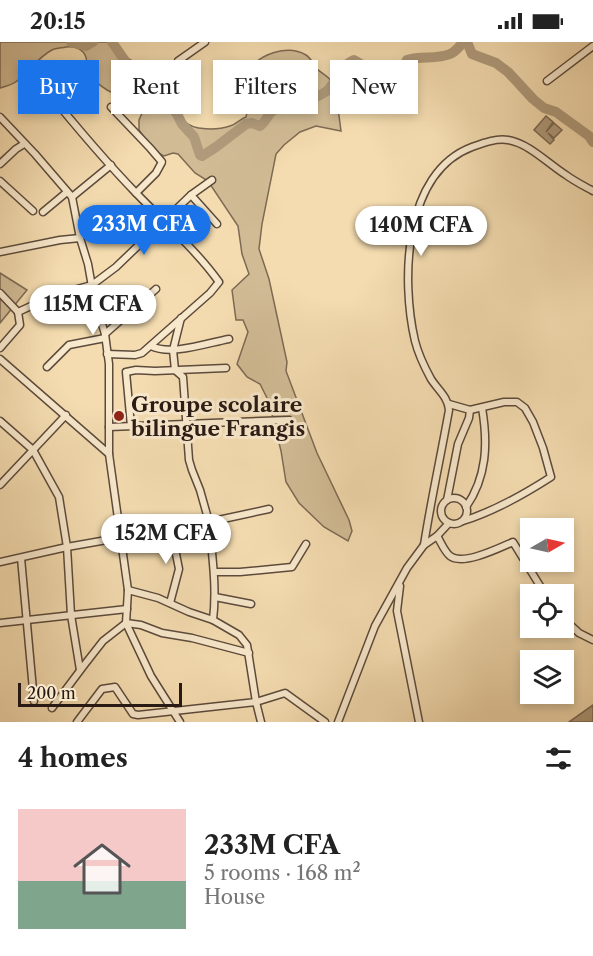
<!DOCTYPE html>
<html lang="en">
<head>
<meta charset="utf-8">
<style>
	body { margin:0; font-family:"Libre Caslon Text",serif; background:#f6f6f6; color:#222; height:100vh; display:flex; flex-direction:column; font-size:22px; white-space:nowrap }
	* { box-sizing:border-box; margin:0 }
	p { font-size:20px; color:#767676 }
	.icon { flex:none; width:33px; height:33px; fill:none; stroke:currentColor; stroke-width:2; stroke-linecap:round; stroke-linejoin:round }
	.map { position:relative; height:680px; overflow:hidden }
	.drawer { display:flex; flex-direction:column; background:#fff; flex:1 }
	.drawer>* { flex:none }
	.top-card { position:absolute; left:18px; top:18px; width:558px; height:54px; display:flex; gap:12px }
	.needle { width:39px; rotate:81deg }
	.buttons { position:absolute; left:520px; top:476px; display:grid; gap:12px }
	.buttons a { display:grid; place-items:center; width:54px; height:54px; border-radius:0px; background:#fff; box-shadow:0 3px 9px #0003; font-size:30px }
	.scale { position:absolute; left:18px; bottom:15px; width:164px; box-sizing:border-box; padding-left:6px; border:3px solid #291a14; border-top:0; font-size:16px; line-height:21px; white-space:nowrap; color:#291a14; -webkit-text-stroke:4px #f8e8cc; paint-order:stroke }
	.price { position:absolute; translate:-50% -51px; padding:0 14px; border-radius:21px; background:#fff; color:#222; font-size:20px; line-height:39px; filter:drop-shadow(0 2px 3px #0008) }
	.price::after { content:''; position:absolute; left:50%; top:36px; width:18px; height:14px; margin-left:-9px; background:inherit; clip-path:polygon(0 0,100% 0,50% 100%) }
	.price.selected { background:#1a73e8; color:#fff }
	ul { padding:0; list-style:none }
	li { display:flex; align-items:center; gap:18px; height:150px; padding:0 18px }
	li+li { border-top:2px solid #e0e0e0 }
	li span { display:grid; place-items:center; flex:none; width:168px; height:120px; border-radius:0px; color:#555 }
	li>.icon { margin-inline-start:auto }
	span .icon { width:72px; height:72px; fill:#fffc; stroke-width:1 }
	li b { font-size:26px }
	h2 { display:flex; justify-content:space-between; align-items:center; height:72px; padding:0 18px; font-size:26px }
	.pill { padding:0 21px; border-radius:0px; background:#fff; box-shadow:0 3px 9px #0003; font-size:21px; line-height:54px }
	.pill.selected { background:#1a73e8; color:#fff }
	.status { display:flex; justify-content:space-between; align-items:center; height:42px; padding:0 30px; background:#fff; direction:ltr }
	.status svg { height:16px; fill:currentColor }
	.map>svg:first-child { display:block }
</style>
</head>
<body>
<div class="status"><b>20:15</b><svg viewBox="0 0 49 12"><path d="M0 12V9h3v3zM5 12V6h3v6zM10 12V3h3v9zM15 12V0h3v12zM26 1h20v11H26zM47 4h2v5h-2z"/></svg></div>
<div class="map">
<svg width="593" height="680" viewBox="0 0 593 680">
	<rect width="100%" height="100%" fill="#f4dcb0"/>
	<filter id="stains"><feTurbulence type="fractalNoise" baseFrequency=".00333" numOctaves="4"/><feColorMatrix values="0 0 0 0 .2 0 0 0 0 .09 0 0 0 0 .02 0 0 0 .5 -.17"/></filter>
	<radialGradient id="worn" r=".72"><stop offset=".6" stop-color="#630" stop-opacity="0"/><stop offset="1" stop-color="#630" stop-opacity=".3"/></radialGradient>
	<!-- green -->
	<g fill="#d1bb95" stroke="#7d6a54" stroke-width="1.5">
		<path d="M 0,0 L 112,0 L 115,9 L 136,21 L 145,32 L 174,52 C 175,61 178,72 184,79 C 193,89 218,88 230,84 C 237,82 240,77 246,75 C 251,60 241,44 249,29 C 258,12 288,2 306,13 C 311,16 313,22 317,27 C 321,31 328,34 331,39 C 337,52 339,74 341,89 L 316,84 L 300,90 L 284,103 L 276,112 L 262,182 L 259,207 L 269,237 L 287,320 L 286,329 L 317,411 L 349,478 L 352,489 L 348,499 L 324,485 L 299,461 L 286,440 L 281,409 L 269,360 L 260,342 L 247,335 L 237,322 L 248,290 L 243,278 L 236,278 L 232,248 L 249,232 L 242,212 L 238,184 L 208,139 L 195,131 L 178,112 L 173,111 L 164,114 L 154,109 L 139,88 L 139,78 L 143,69 C 136,45 124,58 107,48 C 99,43 91,36 88,27 C 86,21 88,15 83,10 C 78,5 73,4 66,5 C 62,6 56,6 52,8 C 38,15 29,30 17,39 C 12,43 6,44 0,46 Z"/>
		<polygon points="0,231 27,248 0,281"/>
	</g>
	<!-- water -->
	<g fill="#af9a7b" stroke="#796752" stroke-width="1.5">
		<polygon points="546,74 553,80 546,90 554,81 562,88 554,96 548,91 554,98 550,102 534,88"/>
		<polygon points="593,663 593,680 569,680"/>
	</g>
	<g fill="none" stroke-linecap="round" stroke-linejoin="round">
		<!-- river -->
		<g stroke="#af9a7b" stroke-width="10">
			<polyline points="71,0 86,4 93,0"/>
			<path d="M 112,0 L 134,32 L 161,60 L 169,63 L 177,72 L 182,82 L 194,95 L 200,113 L 202,114 L 216,105 L 246,82 L 252,81 L 260,84 C 267,79 268,70 276,67 C 281,65 286,66 291,66 C 296,65 326,51 329,47 C 340,35 336,27 354,18 L 361,22 L 367,33 L 371,35 L 403,25 L 407,18 C 421,13 436,18 450,12 C 456,10 459,4 464,0"/>
			<polyline points="467,0 472,12 496,21 508,30 533,57 544,66 556,70 589,94 593,100"/>
		</g>
		<defs>
			<g id="street">
				<polyline points="178,19 205,0"/>
				<polyline points="547,39 593,4"/>
				<path d="M 43,44 C 73,81 104,118 137,152 C 165,181 196,208 219,240 L 210,251 L 142,311 L 135,313 L 107,312"/>
				<polyline points="111,65 150,106 162,120 156,131 136,151"/>
				<polyline points="0,75 35,112 72,155 80,196 88,222 94,256 105,292 109,322 109,412 128,548 126,581 103,599 85,622 52,666"/>
				<polyline points="0,122 16,107 24,102"/>
				<polyline points="0,139 33,169"/>
				<polyline points="191,153 212,138"/>
				<polyline points="72,155 111,123"/>
				<polyline points="43,170 67,150"/>
				<polyline points="0,210 60,198 80,196"/>
				<polyline points="0,251 18,270 55,253 92,243 116,225 191,153 217,182"/>
				<polyline points="105,292 156,247"/>
				<path d="M 151,304 C 171,314 207,301 229,297"/>
				<polyline points="0,306 20,283 18,270"/>
				<polyline points="0,317 109,412"/>
				<polyline points="47,325 69,303 105,296"/>
				<path d="M 449,362 L 470,368 L 504,360 L 517,360 L 525,366 L 533,380 L 543,406 L 551,435 C 523,453 495,469 463,479"/>
				<polyline points="0,379 33,408 59,455 67,505 71,573 80,628"/>
				<polyline points="131,384 126,330 136,328 155,329 226,326"/>
				<polyline points="109,385 289,378"/>
				<polyline points="0,443 66,373"/>
				<circle cx="454" cy="469" r="13"/>
				<polyline points="447,458 458,402 469,376 470,368"/>
				<path d="M 466,465 C 487,435 488,401 482,366"/>
				<path d="M 437,494 C 441,500 444,509 450,514 C 463,524 499,506 513,500 L 545,552"/>
				<path d="M 424,503 C 431,458 441,413 449,368 C 448,355 438,348 431,337 C 425,326 418,311 415,299 C 401,239 403,131 472,105 C 483,101 496,96 508,98 C 530,102 547,121 566,133 C 574,139 584,144 593,149"/>
				<polyline points="21,516 34,659"/>
				<polyline points="0,520 67,505 209,480 200,448 192,428 189,418 183,335 175,328 173,308 181,276"/>
				<polyline points="215,530 240,530 292,525 306,502"/>
				<polyline points="400,544 397,569 419,680"/>
				<polyline points="128,548 158,556 189,570 213,578"/>
				<polyline points="215,555 251,562"/>
				<polyline points="170,561 179,527 176,512 175,487"/>
				<polyline points="564,577 579,591 593,598"/>
				<polyline points="0,581 127,567"/>
				<polyline points="126,581 141,583 162,591 192,596 249,611"/>
				<polyline points="126,581 151,634 180,680"/>
				<path d="M 77,680 L 102,647 L 115,645 L 133,672 L 138,673 L 256,660 L 247,603 L 239,593 L 213,578 C 217,545 212,513 209,480 L 269,467"/>
				<polyline points="261,680 256,660 285,651 325,680"/>
				<polyline points="338,680 375,584 407,526 424,503 437,494 449,481"/>
			</g>
		</defs>
		<!-- street casing -->
		<use href="#street" stroke="#5c4a3b" stroke-width="9"/>
		<!-- street -->
		<use href="#street" stroke="#f8e8cc" stroke-width="6"/>
	</g>
	<!-- markers -->
	<circle fill="#8f2418" stroke="#f8e8cc" stroke-width="2" cx="119" cy="374" r="6"/>
	<g text-anchor="middle" dominant-baseline="central" stroke-width="6" stroke-linejoin="round" paint-order="stroke">
		<!-- poi labels -->
		<g font-size="21" font-weight="bold" fill="#291a14" stroke="#f8e8cc" text-anchor="start">
			<text x="131" y="362">Groupe scolaire<tspan x="131" dy="24">bilingue Frangis</tspan></text>
		</g>
	</g>
	<rect width="100%" height="100%" filter="url(#stains)"/>
	<rect width="100%" height="100%" fill="url(#worn)"/>
</svg>
<div class="buttons">
<a><svg class="needle" viewBox="-14 -14 28 28"><path d="M0-13l5 13h-10z" fill="#e53935"/><path d="M0 13l5-13h-10z" fill="#767676"/></svg></a>
<a><svg class="icon" aria-label="locate" viewBox="0 0 24 24"><circle cx="12" cy="12" r="6"/><path d="M12 2v4M12 18v4M2 12h4M18 12h4"/></svg></a>
<a><svg class="icon" aria-label="layers" viewBox="0 0 24 24"><path d="M12 4l9 5-9 5-9-5zM3 14l9 5 9-5"/></svg></a>
</div>
<div class="scale">200 m</div>
<b class="price selected" style="left:144px;top:214px">233M CFA</b>
<b class="price" style="left:421px;top:215px">140M CFA</b>
<b class="price" style="left:93px;top:294px">115M CFA</b>
<b class="price" style="left:166px;top:523px">152M CFA</b>
<div class="top-card">
<a class="pill selected">Buy</a>
<a class="pill">Rent</a>
<a class="pill">Filters</a>
<a class="pill">New</a>
</div>
</div>
<section class="drawer">
<h2>4 homes<svg class="icon" aria-label="filters" viewBox="0 0 24 24"><path d="M4 7h16M4 17h16"/><circle cx="9" cy="7" r="2"/><circle cx="15" cy="17" r="2"/></svg></h2>
<ul>
<li><span style="background:linear-gradient(#f6c9c9 60%,#7fa58c 0)"><svg class="icon" aria-label="home" viewBox="0 0 24 24"><path d="M3 11l9-7 9 7M6 9v11h12V9"/></svg></span><div><b>233M CFA</b><p>5 rooms · 168 m²</p><p>House</p></div></li>
</ul>
</section>
</body>
</html>
